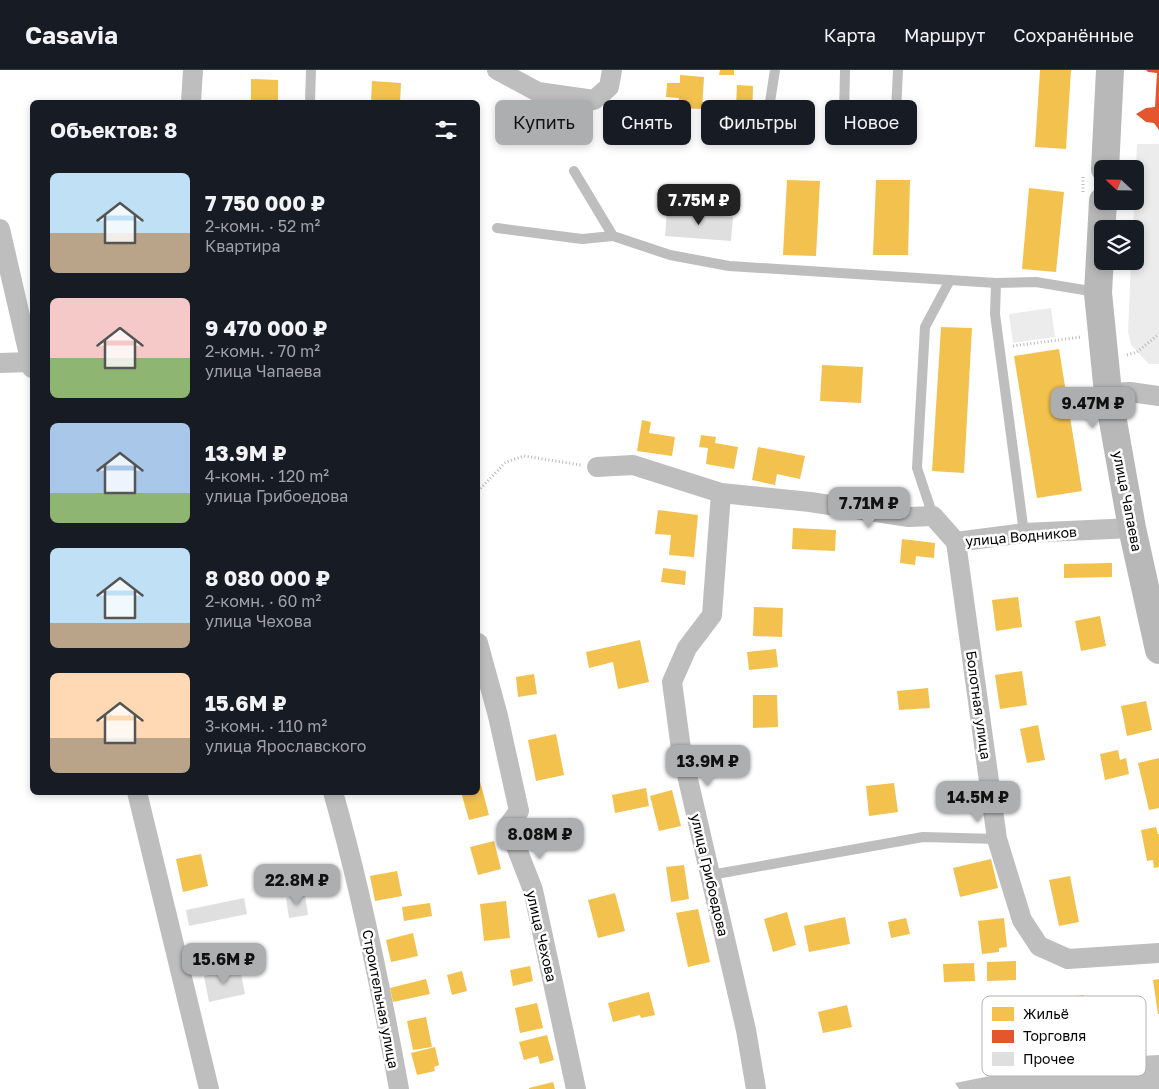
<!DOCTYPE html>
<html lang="ru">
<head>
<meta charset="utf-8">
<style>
	body { margin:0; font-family:"Golos Text",sans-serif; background:#242831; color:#f1f3f6; height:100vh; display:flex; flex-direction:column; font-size:19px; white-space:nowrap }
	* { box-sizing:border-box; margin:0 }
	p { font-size:16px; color:#9ea1a6 }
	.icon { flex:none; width:28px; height:28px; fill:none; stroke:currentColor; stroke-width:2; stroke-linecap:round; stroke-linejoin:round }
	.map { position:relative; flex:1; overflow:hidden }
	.details { position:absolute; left:30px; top:30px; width:450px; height:695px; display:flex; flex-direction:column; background:#171b24; border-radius:8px; box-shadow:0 2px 8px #0003 }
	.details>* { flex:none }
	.guide { position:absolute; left:495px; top:30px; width:475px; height:45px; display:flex; gap:10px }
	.needle { width:32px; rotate:292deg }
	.tools { position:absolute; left:1094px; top:90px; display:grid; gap:10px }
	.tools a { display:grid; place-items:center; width:50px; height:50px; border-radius:8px; background:#171b24; box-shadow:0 2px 8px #0003; font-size:25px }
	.price { position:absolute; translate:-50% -42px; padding:0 11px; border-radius:10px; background:#adaeaf; color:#111; font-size:16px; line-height:32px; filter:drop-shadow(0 1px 2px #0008) }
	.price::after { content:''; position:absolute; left:50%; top:30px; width:15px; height:11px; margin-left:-8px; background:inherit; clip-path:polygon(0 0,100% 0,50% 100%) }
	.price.active { background:#222; color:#fff }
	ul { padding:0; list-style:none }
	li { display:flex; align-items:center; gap:15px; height:125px; padding:0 20px }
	li span { display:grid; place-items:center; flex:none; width:140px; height:100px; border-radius:8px; color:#555 }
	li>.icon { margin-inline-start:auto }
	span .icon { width:60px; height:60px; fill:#fffc; stroke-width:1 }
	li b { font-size:21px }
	h2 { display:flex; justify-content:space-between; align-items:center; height:60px; padding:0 20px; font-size:21px }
	.pill { padding:0 18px; border-radius:8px; background:#171b24; box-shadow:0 2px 8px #0003; font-size:18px; line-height:45px }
	.pill.active { background:#adaeaf; color:#111 }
	header { display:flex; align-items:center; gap:30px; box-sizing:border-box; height:70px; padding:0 25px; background:#171b24; border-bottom:1px solid #363941 }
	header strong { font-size:24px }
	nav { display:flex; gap:28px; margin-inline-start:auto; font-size:18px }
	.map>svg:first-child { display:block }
</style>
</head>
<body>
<header>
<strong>Casavia</strong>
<nav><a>Карта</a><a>Маршрут</a><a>Сохранённые</a></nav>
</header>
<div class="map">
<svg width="1159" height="1019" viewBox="0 0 1159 1019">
	<rect width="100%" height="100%" fill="#fff"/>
	<!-- green -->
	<g fill="#ececec">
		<polygon points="1137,74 1159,74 1159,294 1149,294 1131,275 1128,262 1131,191 1135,191 1135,159 1133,159"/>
		<polygon points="1051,238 1055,267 1013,273 1009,244"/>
	</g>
	<!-- water -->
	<path fill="#bfbfbf" d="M 1159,985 L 1159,1019 L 959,1019 L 955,1013 C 1022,999 1091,988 1159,985 Z"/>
	<!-- homes -->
	<g fill="#f2c14e">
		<polygon points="720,0 734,0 734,5 719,5"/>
		<polygon points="1040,0 1071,0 1066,79 1035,77"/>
		<polygon points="680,5 704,7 702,39 678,38 679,28 666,27 667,13 680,13"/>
		<polygon points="251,9 278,10 278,32 251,32"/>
		<polygon points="372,11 401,13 400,32 371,32"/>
		<polygon points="737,15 753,16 752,57 735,56"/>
		<polygon points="787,110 820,111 816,186 783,185"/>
		<polygon points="876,110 910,110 908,185 873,185"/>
		<polygon points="1029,118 1064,122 1056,202 1022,199"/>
		<polygon points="941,257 972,258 964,403 932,401"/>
		<polygon points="1059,279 1082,421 1037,428 1014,286"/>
		<polygon points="822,295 863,297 861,333 820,331"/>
		<polygon points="642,350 651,352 649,363 675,367 672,386 637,381"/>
		<polygon points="701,365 716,367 715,373 738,377 734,399 706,394 708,378 699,377"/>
		<polygon points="758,377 805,386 800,409 777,404 775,415 752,410"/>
		<polygon points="658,440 698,445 694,487 669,485 671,465 655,464"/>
		<polygon points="793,458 836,460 835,481 792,479"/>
		<polygon points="902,469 935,473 934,488 916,486 915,495 900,493"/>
		<polygon points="1112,493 1112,507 1064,508 1064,494"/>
		<polygon points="663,498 686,501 685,515 661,512"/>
		<polygon points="1018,527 1022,557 996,561 992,530"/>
		<polygon points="754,537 783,538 782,567 753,566"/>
		<polygon points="1100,546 1106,576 1081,581 1075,551"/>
		<polygon points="640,570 649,612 618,619 613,592 589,598 586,582"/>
		<polygon points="776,579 778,597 749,600 747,582"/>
		<polygon points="1022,601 1027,635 1000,639 995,605"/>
		<polygon points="534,604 537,624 518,627 516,607"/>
		<polygon points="928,618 930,638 899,640 897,621"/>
		<polygon points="753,625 777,625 778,657 753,658"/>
		<polygon points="1146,631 1152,660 1127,666 1121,636"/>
		<polygon points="1038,655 1045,690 1027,693 1020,659"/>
		<polygon points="556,664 564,705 536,711 528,670"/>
		<polygon points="1118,680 1120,690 1126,688 1129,704 1105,710 1100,684"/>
		<polygon points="1159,688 1159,738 1149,740 1138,693"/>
		<polygon points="478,704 489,745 469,750 461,722 478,722"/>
		<polygon points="894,713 898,742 869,746 866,716"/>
		<polygon points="646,718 649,736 615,743 612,725"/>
		<polygon points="672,720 681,756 659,761 650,726"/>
		<polygon points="1156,757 1158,764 1159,764 1159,797 1154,798 1153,790 1147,791 1141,760"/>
		<polygon points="494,771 501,799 478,805 470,777"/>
		<polygon points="201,784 208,816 183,822 176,789"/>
		<polygon points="991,789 998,818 960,827 953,798"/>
		<polygon points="684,795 689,829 671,832 666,797"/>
		<polygon points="397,801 402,826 375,831 370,806"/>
		<polygon points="1070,806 1079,852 1059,856 1049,810"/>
		<polygon points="615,823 625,861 598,868 588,830"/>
		<polygon points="506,831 510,868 484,871 480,834"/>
		<polygon points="430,833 432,846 404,851 402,837"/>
		<polygon points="698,839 710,892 688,897 676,843"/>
		<polygon points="787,842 796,875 773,882 764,849"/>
		<polygon points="845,847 850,874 809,882 804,856"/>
		<polygon points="906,848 910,864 891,868 888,852"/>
		<polygon points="1004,848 1007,877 999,878 999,882 982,884 978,851"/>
		<polygon points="413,863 418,886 391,892 386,870"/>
		<polygon points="1016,891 1016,910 987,911 987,892"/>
		<polygon points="974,893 975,911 944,912 943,894"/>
		<polygon points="530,896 533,911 513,916 510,900"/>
		<polygon points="462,901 467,921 452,925 447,905"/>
		<polygon points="426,909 430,924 393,932 390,918"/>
		<polygon points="1159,909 1159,944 1158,944 1153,910"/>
		<polygon points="649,922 655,945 641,948 640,945 613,952 608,933"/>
		<polygon points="1084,925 1087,956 1052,960 1049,929"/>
		<polygon points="537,933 543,958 520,963 515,938"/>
		<polygon points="847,935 852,957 823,963 818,942"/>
		<polygon points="426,947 432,977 413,980 407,951"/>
		<polygon points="547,965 554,990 540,994 538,986 524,990 519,972"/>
		<polygon points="435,977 439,995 434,997 435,1001 417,1005 411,983"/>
		<polygon points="553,1012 555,1019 529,1019 529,1018"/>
	</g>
	<!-- shops -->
	<polygon fill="#e4572e" points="1146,0 1159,0 1159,60 1154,53 1146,52 1136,44 1146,38 1155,37 1157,3 1148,2"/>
	<!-- building -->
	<g fill="#dfdfdf">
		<polygon points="667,142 733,147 731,171 665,166"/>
		<polygon points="305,825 308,845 289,848 286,828"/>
		<polygon points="244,828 247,844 189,856 186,840"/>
		<polygon points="240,899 245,924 209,932 204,906"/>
	</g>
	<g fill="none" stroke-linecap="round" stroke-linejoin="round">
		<!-- path -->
		<g stroke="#b9b9b9" stroke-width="3" stroke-dasharray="1 2.5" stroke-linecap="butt">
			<polyline points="1083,122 1083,106"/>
			<polyline points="1013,276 1081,267"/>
			<polyline points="1127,285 1137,282 1159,264"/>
			<polyline points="478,421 506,392 524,386 581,395"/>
		</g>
		<!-- service -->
		<g stroke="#bebebe" stroke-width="10">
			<polyline points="310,32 311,0"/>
			<polyline points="770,32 775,0"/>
			<polyline points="896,41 898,0"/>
			<polyline points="844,46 845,0"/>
			<polyline points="574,101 613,166 670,185 729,196 996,213 1036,212 1096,222"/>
			<polyline points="497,158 582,169 613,166"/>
			<polyline points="996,213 995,244 1024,463"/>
			<polyline points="933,446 917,398 925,257 950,210"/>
			<polyline points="711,805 923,767 997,769"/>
		</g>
		<!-- minor -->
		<g stroke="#bebebe" stroke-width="20">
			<polyline points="497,0 538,22 594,30 609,17 612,0"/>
			<polyline points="191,32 193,0"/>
			<polyline points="0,159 32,298"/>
			<polyline points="0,293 32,292"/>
			<polyline points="1108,323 1130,322 1159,326"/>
			<polyline points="597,397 633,395 721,423 810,432 909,447 933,446 956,472 1024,463 1132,458"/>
			<polyline points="721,423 712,545 687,578 672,612 681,679 746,960 756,1019"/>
			<polyline points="956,472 997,769 1022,850 1039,876 1068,889 1159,883"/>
			<polyline points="478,573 498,646 519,741 508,756 533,820 576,1019"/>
			<polyline points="137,722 209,1019"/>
			<path d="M 333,722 C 361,820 381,919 399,1019"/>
		</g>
		<!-- secondary -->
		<g stroke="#b8b8b8" stroke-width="28">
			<polyline points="1105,99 1110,0"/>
			<polyline points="1103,131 1098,223 1108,323 1132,458 1159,580"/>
		</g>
	</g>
	<g text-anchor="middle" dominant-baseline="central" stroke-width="5" stroke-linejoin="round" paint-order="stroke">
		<!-- street labels -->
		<g font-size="14" fill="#000" stroke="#fff">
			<text transform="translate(1128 431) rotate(79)">улица Чапаева</text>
			<text transform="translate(1021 466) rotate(-5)">улица Водников</text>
			<text transform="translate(979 635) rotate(82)">Болотная улица</text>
			<text transform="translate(710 805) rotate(77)">улица Грибоедова</text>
			<text transform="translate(542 866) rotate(77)">улица Чехова</text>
			<text transform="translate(381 929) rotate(79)">Строительная улица</text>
		</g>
	</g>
	<!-- legend -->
	<rect x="982" y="926" width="164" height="80" rx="8" fill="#fff" stroke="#b2b2b2" stroke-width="1"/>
	<rect x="992" y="937" width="22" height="14" fill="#f2c14e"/>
	<rect x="992" y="960" width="22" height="13" fill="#e4572e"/>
	<rect x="992" y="982" width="22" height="14" fill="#dfdfdf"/>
	<g font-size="14" fill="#000">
		<text x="1023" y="949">Жильё</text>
		<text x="1023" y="971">Торговля</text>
		<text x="1023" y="994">Прочее</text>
	</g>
</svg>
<div class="tools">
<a><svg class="needle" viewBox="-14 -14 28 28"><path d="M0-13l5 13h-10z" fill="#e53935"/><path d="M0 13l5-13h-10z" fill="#9ea1a6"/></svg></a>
<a><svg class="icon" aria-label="layers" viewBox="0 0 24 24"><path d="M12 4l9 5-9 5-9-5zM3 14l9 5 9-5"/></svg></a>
</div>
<b class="price active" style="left:699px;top:156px">7.75M ₽</b>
<b class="price" style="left:1093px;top:359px">9.47M ₽</b>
<b class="price" style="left:869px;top:459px">7.71M ₽</b>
<b class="price" style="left:708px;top:717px">13.9M ₽</b>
<b class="price" style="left:978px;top:753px">14.5M ₽</b>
<b class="price" style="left:540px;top:790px">8.08M ₽</b>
<b class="price" style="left:297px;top:836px">22.8M ₽</b>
<b class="price" style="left:224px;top:915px">15.6M ₽</b>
<div class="guide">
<a class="pill active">Купить</a>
<a class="pill">Снять</a>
<a class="pill">Фильтры</a>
<a class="pill">Новое</a>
</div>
<section class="details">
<h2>Объектов: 8<svg class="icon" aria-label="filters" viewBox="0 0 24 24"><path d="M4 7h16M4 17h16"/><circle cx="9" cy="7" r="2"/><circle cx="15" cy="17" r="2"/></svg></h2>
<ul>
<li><span style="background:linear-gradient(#bfe0f5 60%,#b9a48a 0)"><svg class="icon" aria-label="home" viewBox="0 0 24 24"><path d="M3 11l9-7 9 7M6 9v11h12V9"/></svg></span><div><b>7 750 000 ₽</b><p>2-комн. · 52 m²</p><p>Квартира</p></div></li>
<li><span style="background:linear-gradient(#f6c9c9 60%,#8fb573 0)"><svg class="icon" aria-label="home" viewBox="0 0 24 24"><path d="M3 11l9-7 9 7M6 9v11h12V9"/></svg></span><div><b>9 470 000 ₽</b><p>2-комн. · 70 m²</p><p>улица Чапаева</p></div></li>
<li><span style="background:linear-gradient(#a9c7e8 70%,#8fb573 0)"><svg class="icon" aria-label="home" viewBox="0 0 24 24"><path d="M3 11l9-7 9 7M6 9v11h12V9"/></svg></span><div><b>13.9M ₽</b><p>4-комн. · 120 m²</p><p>улица Грибоедова</p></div></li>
<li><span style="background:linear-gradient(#bfe0f5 75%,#b9a48a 0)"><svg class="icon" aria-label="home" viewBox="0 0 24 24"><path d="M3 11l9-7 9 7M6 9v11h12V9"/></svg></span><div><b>8 080 000 ₽</b><p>2-комн. · 60 m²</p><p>улица Чехова</p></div></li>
<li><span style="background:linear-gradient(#ffd9b3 65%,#b9a48a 0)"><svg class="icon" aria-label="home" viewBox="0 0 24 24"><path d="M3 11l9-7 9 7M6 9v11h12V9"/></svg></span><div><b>15.6M ₽</b><p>3-комн. · 110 m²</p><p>улица Ярославского</p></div></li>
</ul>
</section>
</div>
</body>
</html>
